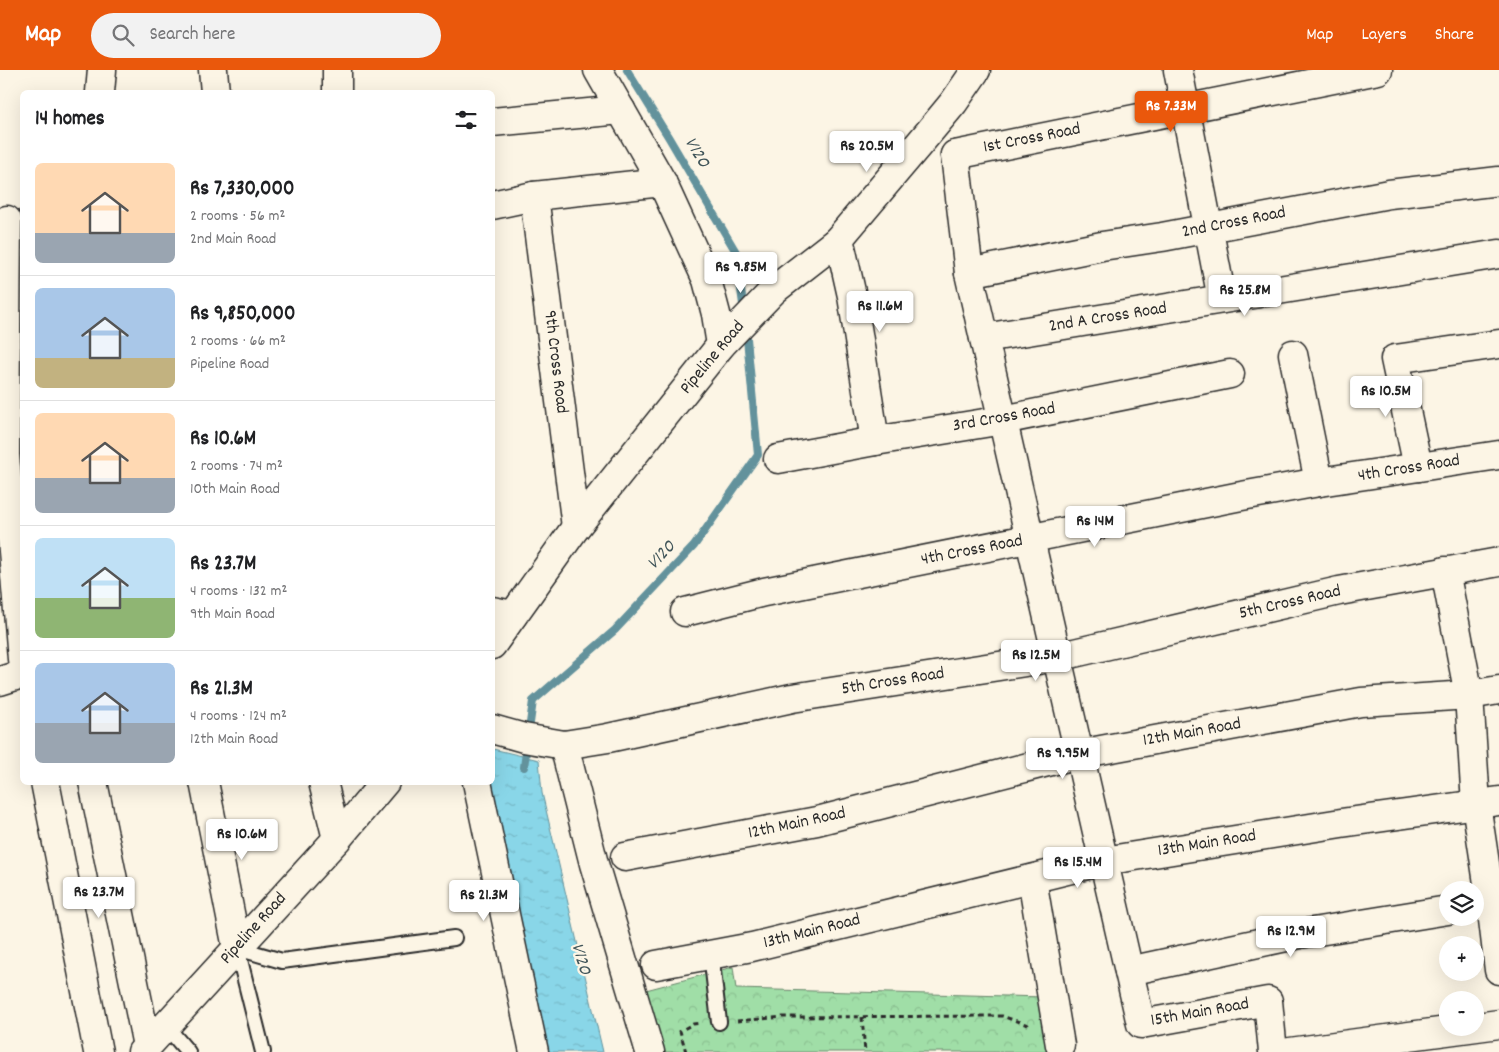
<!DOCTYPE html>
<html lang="en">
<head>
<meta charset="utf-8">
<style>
	body { margin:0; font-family:Dekko,sans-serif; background:#f2f2f2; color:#202124; height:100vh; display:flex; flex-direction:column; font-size:19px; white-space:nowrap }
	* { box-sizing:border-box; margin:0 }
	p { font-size:16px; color:#757577 }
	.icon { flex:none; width:28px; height:28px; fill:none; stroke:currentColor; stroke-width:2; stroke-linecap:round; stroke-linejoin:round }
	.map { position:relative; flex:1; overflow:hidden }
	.drawer { position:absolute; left:20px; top:20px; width:475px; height:695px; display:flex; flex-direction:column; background:#fff; border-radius:8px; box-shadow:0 5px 20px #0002 }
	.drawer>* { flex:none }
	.fabs { position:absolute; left:1439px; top:811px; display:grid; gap:10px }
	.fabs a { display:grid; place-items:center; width:45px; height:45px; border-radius:50%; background:#fff; box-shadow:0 5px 20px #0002; font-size:25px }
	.price { position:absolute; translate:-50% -42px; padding:0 11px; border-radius:5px; background:#fff; color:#222; font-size:16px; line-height:32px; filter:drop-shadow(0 1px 2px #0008) }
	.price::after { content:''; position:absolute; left:50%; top:30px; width:15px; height:11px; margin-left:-8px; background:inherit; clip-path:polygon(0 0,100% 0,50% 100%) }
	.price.current { background:#ea580c; color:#fff }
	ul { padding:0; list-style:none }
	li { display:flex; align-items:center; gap:15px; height:125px; padding:0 15px }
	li+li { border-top:1px solid #e0e0e0 }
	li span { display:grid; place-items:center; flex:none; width:140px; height:100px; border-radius:8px; color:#555 }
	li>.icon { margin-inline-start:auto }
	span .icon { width:60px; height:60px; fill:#fffc; stroke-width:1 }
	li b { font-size:21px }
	h2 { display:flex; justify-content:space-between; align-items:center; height:60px; padding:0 15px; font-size:21px }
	header { display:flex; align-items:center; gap:30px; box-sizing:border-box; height:70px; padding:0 25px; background:#ea580c; color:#fff }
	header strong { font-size:24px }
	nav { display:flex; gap:28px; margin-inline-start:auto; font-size:18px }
	.search { width:350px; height:45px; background:#f2f2f2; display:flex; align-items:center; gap:12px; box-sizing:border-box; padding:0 18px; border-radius:28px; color:#757577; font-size:19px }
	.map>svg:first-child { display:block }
</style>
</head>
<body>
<header>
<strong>Map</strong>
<div class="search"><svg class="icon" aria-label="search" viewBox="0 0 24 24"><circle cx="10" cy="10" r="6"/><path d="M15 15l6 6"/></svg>Search here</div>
<nav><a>Map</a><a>Layers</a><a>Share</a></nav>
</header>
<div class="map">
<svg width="1499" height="982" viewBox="0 0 1499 982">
	<defs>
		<pattern id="park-crowns" width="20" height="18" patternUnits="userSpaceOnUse" patternTransform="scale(1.25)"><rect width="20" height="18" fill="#a0dea7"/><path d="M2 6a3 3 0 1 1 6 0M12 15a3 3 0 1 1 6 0" fill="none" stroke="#8abf90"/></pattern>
		<pattern id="water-ripples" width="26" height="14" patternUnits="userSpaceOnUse" patternTransform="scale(1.25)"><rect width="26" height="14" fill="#89d6e8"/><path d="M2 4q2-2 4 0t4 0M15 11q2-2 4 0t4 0" fill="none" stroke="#76b8c7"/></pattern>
	</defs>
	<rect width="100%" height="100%" fill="#fcf5e5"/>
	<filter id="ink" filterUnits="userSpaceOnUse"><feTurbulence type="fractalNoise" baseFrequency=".02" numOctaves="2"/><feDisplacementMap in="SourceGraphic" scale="10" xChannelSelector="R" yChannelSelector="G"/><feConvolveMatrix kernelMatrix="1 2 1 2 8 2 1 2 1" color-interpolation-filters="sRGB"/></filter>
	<g filter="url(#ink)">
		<!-- park -->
		<polygon fill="url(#park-crowns)" stroke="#668469" points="733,897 736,919 1045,927 1048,982 664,982 646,920"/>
		<!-- water -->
		<polygon fill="url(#water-ripples)" stroke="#63929c" points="493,679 539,690 542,723 603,982 544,982 480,713 492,712"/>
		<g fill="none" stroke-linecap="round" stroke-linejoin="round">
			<!-- stream -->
			<g stroke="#63929c" stroke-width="8">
				<polyline points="627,0 669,68 736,182 744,242"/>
				<polyline points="524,697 533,631 615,560 694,476 758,385 746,258"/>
			</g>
			<defs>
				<g id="service">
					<polyline points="237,878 282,891 454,868"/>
					<polyline points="237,878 263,982"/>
					<polyline points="711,884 719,952"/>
					<polyline points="166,956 188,982"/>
				</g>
				<g id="minor">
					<polyline points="213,0 215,22"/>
					<polyline points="337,0 337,22"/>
					<polyline points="1178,0 1222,229"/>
					<polyline points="100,22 102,0"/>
					<polyline points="492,52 621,40"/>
					<polyline points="955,85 969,203 1141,954 1268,931 1273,982"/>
					<polyline points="955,85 1378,0"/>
					<polyline points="534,126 576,457"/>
					<polyline points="492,135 534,126 662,112"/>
					<polyline points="7,150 5,385 22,589"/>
					<polyline points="837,171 841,177 852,226 875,371"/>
					<polyline points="969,203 1102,176 1162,167 1389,124 1499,111"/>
					<polyline points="984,268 1499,184"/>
					<polyline points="1293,284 1319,412"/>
					<polyline points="778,389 875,371 1003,350 1230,304"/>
					<polyline points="1418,397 1395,289 1499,274"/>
					<polyline points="1445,501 1469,625 1476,734 1491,833 1499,900"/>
					<polyline points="492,541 513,545"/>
					<polyline points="685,542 764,522 1236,427 1319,412 1499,385"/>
					<polyline points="0,611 22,604"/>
					<polyline points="492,659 524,668 564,675 608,668 792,628 1057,587 1339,521 1499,492"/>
					<polyline points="564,675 594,794 650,982"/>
					<polyline points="45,712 98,982"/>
					<polyline points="93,712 147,976"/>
					<polyline points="204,712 237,878"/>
					<polyline points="323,712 337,769"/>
					<polyline points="477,712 534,982"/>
					<polyline points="625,787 817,751 1079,684 1361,632 1469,625 1499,620"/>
					<polyline points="1032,809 1060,975"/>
					<polyline points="656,895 752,877 1104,791 1341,753 1499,731"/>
					<polyline points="1129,901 1300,864 1448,840"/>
					<polyline points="1290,982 1499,954"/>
				</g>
				<g id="tertiary">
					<polyline points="598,0 662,112 707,210 716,244 721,275"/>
					<polyline points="492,575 576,457 721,275 774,220 837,171 930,61 954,32 976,0"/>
					<polyline points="142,982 337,769 385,712"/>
				</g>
			</defs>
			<!-- service casing -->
			<use href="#service" stroke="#2b2b2b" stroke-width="18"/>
			<!-- minor casing -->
			<use href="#minor" stroke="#2b2b2b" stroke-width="31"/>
			<!-- tertiary casing -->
			<use href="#tertiary" stroke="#2b2b2b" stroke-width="31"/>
			<!-- path -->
			<g stroke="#2b2b2b" stroke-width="3" stroke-dasharray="5 4" stroke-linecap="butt">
				<polyline points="862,947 865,982"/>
				<polyline points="737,951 783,947 1002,946 1028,955 1029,958"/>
				<polyline points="686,982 680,961 693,954 701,953"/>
			</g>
			<!-- service -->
			<use href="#service" stroke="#fcf5e5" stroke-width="14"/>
			<!-- minor -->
			<use href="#minor" stroke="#fcf5e5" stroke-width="28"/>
			<!-- tertiary -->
			<use href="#tertiary" stroke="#fcf5e5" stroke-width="28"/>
		</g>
	</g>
	<g text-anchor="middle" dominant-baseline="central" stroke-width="4.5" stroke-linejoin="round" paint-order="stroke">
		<!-- street labels -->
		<g font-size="18" fill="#2b2b2b" stroke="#fcf5e5">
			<text transform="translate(1032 69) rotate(-11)">1st Cross Road</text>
			<text transform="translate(1234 153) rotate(-11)">2nd Cross Road</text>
			<text transform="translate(1108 248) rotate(-9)">2nd A Cross Road</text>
			<text transform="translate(713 288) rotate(-50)">Pipeline Road</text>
			<text transform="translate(555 292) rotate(83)">9th Cross Road</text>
			<text transform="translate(1004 348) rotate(-10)">3rd Cross Road</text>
			<text transform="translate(1409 399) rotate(-9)">4th Cross Road</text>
			<text transform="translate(972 481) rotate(-11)">4th Cross Road</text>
			<text transform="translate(1290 533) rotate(-13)">5th Cross Road</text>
			<text transform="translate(893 612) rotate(-9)">5th Cross Road</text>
			<text transform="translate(1192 663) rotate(-10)">12th Main Road</text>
			<text transform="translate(797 754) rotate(-12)">12th Main Road</text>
			<text transform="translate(1207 774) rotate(-9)">13th Main Road</text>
			<text transform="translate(254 859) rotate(-48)">Pipeline Road</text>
			<text transform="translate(812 862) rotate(-14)">13th Main Road</text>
			<text transform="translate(1200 943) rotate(-10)">15th Main Road</text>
		</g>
		<!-- water labels -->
		<g font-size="19" font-style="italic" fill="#42565a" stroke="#fcf5e5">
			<text transform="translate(696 83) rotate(59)">V120</text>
			<text transform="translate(662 486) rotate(-47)">V120</text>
			<text transform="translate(580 889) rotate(73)">V120</text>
		</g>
	</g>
</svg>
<div class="fabs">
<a><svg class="icon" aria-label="layers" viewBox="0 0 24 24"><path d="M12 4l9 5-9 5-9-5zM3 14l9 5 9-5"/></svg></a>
<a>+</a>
<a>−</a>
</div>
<b class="price current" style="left:1171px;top:63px">Rs 7.33M</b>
<b class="price" style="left:867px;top:103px">Rs 20.5M</b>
<b class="price" style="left:741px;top:224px">Rs 9.85M</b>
<b class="price" style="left:1245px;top:247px">Rs 25.8M</b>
<b class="price" style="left:880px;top:263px">Rs 11.6M</b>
<b class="price" style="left:1386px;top:348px">Rs 10.5M</b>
<b class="price" style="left:1095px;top:478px">Rs 14M</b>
<b class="price" style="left:1036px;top:612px">Rs 12.5M</b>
<b class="price" style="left:1063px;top:710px">Rs 9.95M</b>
<b class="price" style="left:242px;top:791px">Rs 10.6M</b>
<b class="price" style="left:1078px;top:819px">Rs 15.4M</b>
<b class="price" style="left:99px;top:849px">Rs 23.7M</b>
<b class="price" style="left:484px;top:852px">Rs 21.3M</b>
<b class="price" style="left:1291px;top:888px">Rs 12.9M</b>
<section class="drawer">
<h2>14 homes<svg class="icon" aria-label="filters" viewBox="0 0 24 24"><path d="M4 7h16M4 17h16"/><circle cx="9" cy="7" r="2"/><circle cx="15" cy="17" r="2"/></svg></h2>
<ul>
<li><span style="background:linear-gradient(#ffd9b3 70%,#9aa5b1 0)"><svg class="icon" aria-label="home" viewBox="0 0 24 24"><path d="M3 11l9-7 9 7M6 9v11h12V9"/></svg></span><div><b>Rs 7,330,000</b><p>2 rooms · 56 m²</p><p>2nd Main Road</p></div></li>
<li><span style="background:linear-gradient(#a9c7e8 70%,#c2b280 0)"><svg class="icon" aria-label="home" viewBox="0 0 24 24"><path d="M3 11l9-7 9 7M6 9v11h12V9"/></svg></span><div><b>Rs 9,850,000</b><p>2 rooms · 66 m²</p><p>Pipeline Road</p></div></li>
<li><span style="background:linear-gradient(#ffd9b3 65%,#9aa5b1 0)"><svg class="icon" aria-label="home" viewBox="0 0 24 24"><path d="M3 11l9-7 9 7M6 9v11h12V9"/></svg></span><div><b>Rs 10.6M</b><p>2 rooms · 74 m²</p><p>10th Main Road</p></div></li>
<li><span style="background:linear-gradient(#bfe0f5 60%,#8fb573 0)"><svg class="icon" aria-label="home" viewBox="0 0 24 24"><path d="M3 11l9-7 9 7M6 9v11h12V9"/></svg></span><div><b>Rs 23.7M</b><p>4 rooms · 132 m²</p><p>9th Main Road</p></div></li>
<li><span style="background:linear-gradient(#a9c7e8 60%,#9aa5b1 0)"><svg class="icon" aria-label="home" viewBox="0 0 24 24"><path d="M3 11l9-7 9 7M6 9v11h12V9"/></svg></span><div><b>Rs 21.3M</b><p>4 rooms · 124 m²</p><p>12th Main Road</p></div></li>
</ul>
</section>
</div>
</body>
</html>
